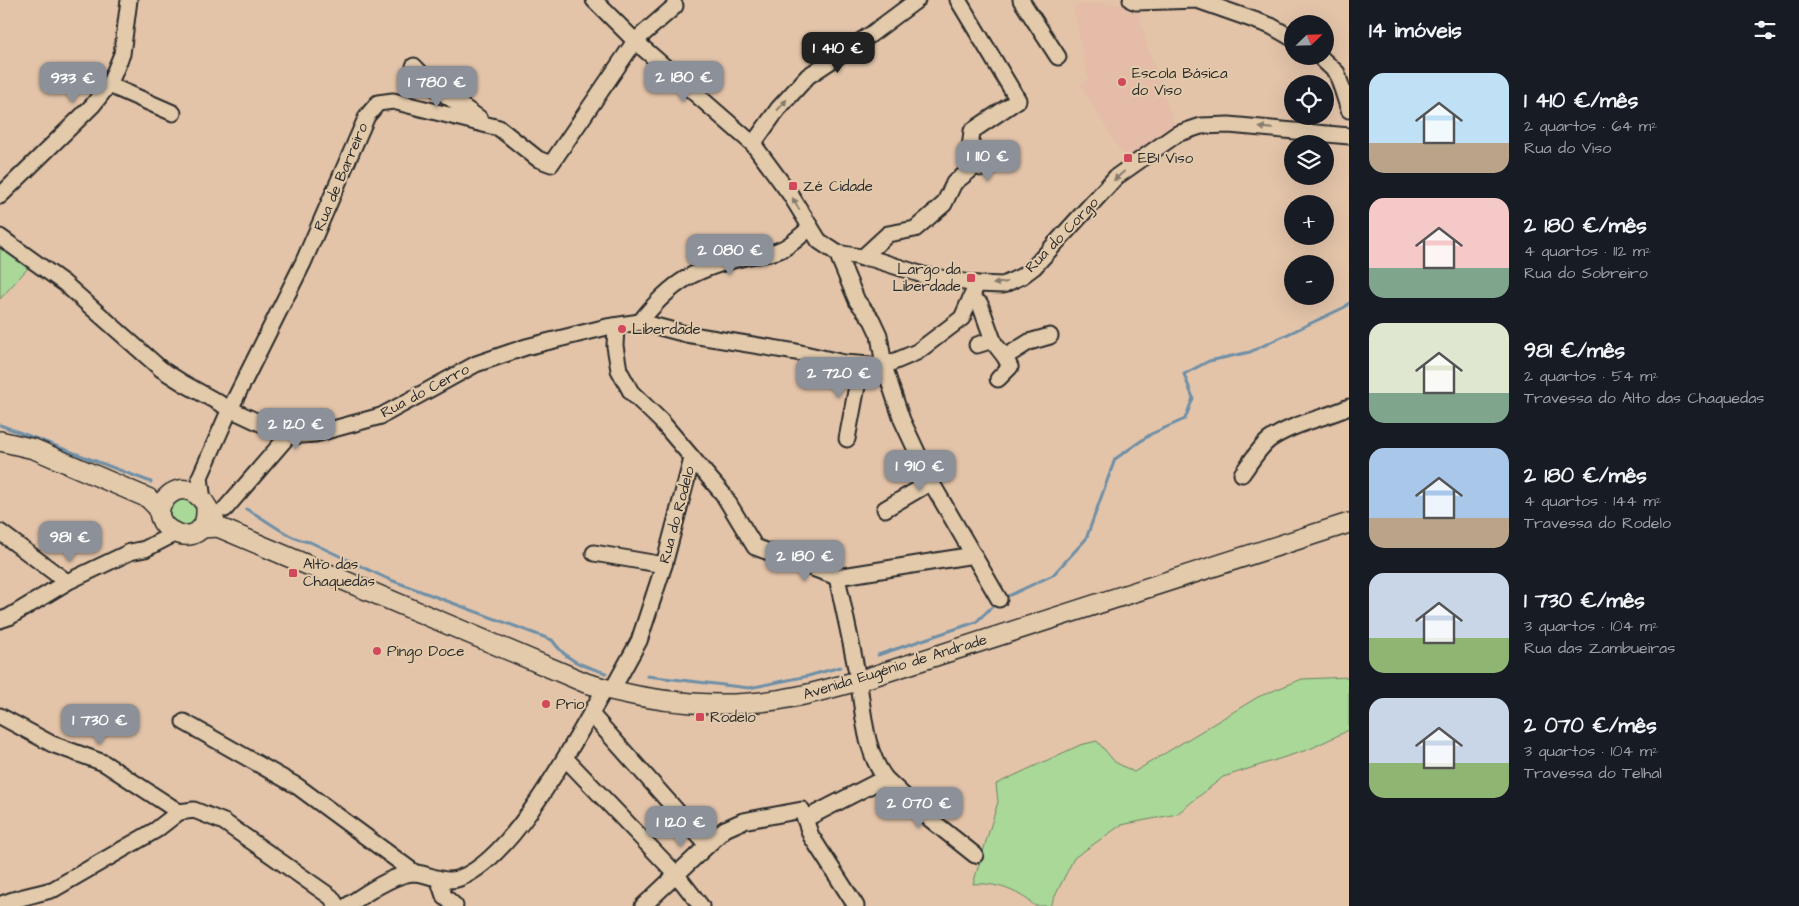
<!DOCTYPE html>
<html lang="pt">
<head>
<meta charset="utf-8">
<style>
	body { margin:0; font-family:"Architects Daughter",sans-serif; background:#20242c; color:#f1f3f6; height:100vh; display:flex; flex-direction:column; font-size:19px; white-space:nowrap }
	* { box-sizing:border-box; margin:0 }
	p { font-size:16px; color:#9ea1a6 }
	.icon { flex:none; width:28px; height:28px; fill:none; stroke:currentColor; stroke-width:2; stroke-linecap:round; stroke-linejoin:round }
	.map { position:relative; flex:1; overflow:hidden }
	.drawer { display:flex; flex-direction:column; background:#171b24; width:450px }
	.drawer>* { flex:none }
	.needle { width:32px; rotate:67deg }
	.buttons { position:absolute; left:1284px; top:15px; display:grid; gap:10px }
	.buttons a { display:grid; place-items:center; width:50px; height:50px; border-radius:50%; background:#171b24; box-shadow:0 5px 20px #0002; font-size:25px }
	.price { position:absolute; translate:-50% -42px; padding:0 11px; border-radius:10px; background:#8c9099; color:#fff; font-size:16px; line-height:32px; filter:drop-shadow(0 1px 2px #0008) }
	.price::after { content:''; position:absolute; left:50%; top:30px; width:15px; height:11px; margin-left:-8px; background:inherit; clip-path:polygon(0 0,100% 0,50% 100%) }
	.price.selected { background:#222; color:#fff }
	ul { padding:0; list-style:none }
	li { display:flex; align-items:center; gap:15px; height:125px; padding:0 20px }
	li span { display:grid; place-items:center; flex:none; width:140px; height:100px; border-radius:15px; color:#555 }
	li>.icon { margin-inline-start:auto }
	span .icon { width:60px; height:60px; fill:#fffc; stroke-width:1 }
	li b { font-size:21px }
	h2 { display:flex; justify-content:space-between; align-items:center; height:60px; padding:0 20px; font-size:21px }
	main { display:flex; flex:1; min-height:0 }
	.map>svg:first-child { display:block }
</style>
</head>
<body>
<main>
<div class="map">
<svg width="1349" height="906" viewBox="0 0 1349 906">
	<rect width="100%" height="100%" fill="#e3c4a9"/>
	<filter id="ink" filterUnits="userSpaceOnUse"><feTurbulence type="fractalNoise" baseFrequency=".02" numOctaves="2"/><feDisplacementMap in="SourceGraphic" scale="10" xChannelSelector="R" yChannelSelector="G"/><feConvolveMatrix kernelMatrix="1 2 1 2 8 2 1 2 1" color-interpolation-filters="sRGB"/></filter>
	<g filter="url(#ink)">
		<!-- built -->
		<polygon fill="#e4bca7" points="1103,3 1133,6 1138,9 1148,49 1176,128 1126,160 1080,85 1088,80 1073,5"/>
		<!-- green -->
		<g fill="#a9d898" stroke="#6a8262">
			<polygon points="0,246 29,267 0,299"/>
			<polygon points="188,498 199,508 193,527 169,522 169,505 172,501"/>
			<path d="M 1349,677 L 1349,730 L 1310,749 L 1223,777 L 1177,814 L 1121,825 L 1074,858 L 1050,906 L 1035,906 C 1019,891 995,882 973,884 L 998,802 L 996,784 L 1080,745 L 1097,741 L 1115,762 L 1134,772 L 1258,697 L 1302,679 Z"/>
		</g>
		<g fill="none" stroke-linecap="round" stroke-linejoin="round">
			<!-- stream -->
			<g stroke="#6e8fa7" stroke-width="3">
				<polyline points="0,425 151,482"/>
				<path d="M 246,509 C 267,519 288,540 310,542 L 388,579 L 552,640 C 568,662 581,665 606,673"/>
				<polyline points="1004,598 1053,575 1086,539 1115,459 1151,434 1185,419 1193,398 1184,374 1209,361 1250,352 1345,307 1349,303"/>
				<polyline points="878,655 976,622 996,603"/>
				<polyline points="647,676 749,688 808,676 840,667"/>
			</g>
			<defs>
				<g id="minor">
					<polyline points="594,0 635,41 753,144 790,194 819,241 837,253 873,259 923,275 977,284 1003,285 1022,276 1034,267 1116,177 1177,134 1201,126 1229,125 1349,136"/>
					<polyline points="1021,0 1058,57"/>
					<polyline points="1131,0 1136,2 1197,0 1271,26 1292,38"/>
					<polyline points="1319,56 1337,73 1349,110"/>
					<polyline points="414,66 434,87 479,118"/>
					<polyline points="109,85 173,113"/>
					<polyline points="753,144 778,109 808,76 870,35 917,0"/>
					<polyline points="977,165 981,168 989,167 999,160"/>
					<polyline points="0,196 93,105 110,83 122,54 129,0"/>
					<polyline points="0,237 64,283 161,369 183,383 230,409 288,436 315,434 381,416 476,364 526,347 607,327 640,322 686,334 796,352 844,363 884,366 917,352 962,318 977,284"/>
					<polyline points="837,253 857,301 872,320 879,335 884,366 902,420 931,482 999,599"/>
					<polyline points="862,258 888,234 915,229 944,204 954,183 977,165 970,149 972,131 1018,100 958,0"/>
					<polyline points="971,298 980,304 994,343 1005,357 1029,342 1050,336"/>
					<path d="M 640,322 C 672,281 695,269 745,257 C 758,254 770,255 782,249 C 792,245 801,235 810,228"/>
					<polyline points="616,327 615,346 619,370 631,392 661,421 723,494 755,547 837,577 974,555"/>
					<polyline points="977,345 993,340"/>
					<polyline points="998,379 1010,367 1005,357"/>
					<polyline points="847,439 861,365"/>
					<path d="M 1242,474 C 1250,463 1259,448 1269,440 C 1293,423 1323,419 1349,407"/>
					<polyline points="203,501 200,477 230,409 303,263 367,116 378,103 393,101 499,128 538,159 551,164 635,41 675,6"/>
					<polyline points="225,509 288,436"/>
					<polyline points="885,509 931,482"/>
					<polyline points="0,532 67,582"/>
					<polyline points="594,553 664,565"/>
					<path d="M 837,577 C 844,611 852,645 858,679 C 864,713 864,749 885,778 L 805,819 L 811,836 L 856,906"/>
					<polyline points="0,620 9,617 67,582 130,552 145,549 174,534"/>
					<polyline points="612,690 639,641 664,565 692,459"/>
					<polyline points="591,714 707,845"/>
					<polyline points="0,716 52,744 104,763 179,812 194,810 224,822 331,897 337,906"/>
					<polyline points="184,722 297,786 415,873"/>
					<polyline points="566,759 676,874 701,906"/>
					<polyline points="885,778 921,812 975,855"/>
					<polyline points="439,881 444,896 455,906"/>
					<path d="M 0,905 C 17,897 36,895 54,889 L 156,830 L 179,812"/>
					<path d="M 347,906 C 363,895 396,872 416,873 C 432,875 444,884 460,878 C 516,856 575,739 605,689"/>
					<polyline points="643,906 725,829 743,821 802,810 805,819"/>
				</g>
				<g id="major">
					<polyline points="0,441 34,449 148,498 160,510"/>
					<path d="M 206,508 C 209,561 133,525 169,495 C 175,490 183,488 190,491 C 204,495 211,515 218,527"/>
					<path d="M 201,528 L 218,527 L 586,683 C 653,704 730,711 799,696 C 819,692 838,686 858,681 L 1349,523"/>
				</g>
			</defs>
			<!-- minor casing -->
			<use href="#minor" stroke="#2b2b2b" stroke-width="19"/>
			<!-- major casing -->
			<use href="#major" stroke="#2b2b2b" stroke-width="22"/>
			<!-- minor -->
			<use href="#minor" stroke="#e2caab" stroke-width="15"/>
			<!-- major -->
			<use href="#major" stroke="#e2caab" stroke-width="19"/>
		</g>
		<!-- one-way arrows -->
		<defs><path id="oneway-solid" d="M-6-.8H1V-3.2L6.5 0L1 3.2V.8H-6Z" transform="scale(1.25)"/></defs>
		<g fill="#867a6b">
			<use href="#oneway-solid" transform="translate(782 105) rotate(-49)"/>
			<use href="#oneway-solid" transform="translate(1266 128) rotate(-175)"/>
			<use href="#oneway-solid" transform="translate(1119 176) rotate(139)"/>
			<use href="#oneway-solid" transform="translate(796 204) rotate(-119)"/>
			<use href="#oneway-solid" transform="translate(1000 283) rotate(172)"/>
		</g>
	</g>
	<!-- markers -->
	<g fill="#d1495b" stroke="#e2caab" stroke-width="2">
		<circle cx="1122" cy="82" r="5"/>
		<rect x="1123" y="153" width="10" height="10" rx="2.5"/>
		<rect x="788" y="181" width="10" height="10" rx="2.5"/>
		<rect x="966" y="273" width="10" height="10" rx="2.5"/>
		<circle cx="622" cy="329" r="5"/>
		<rect x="288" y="568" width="10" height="10" rx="2.5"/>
		<circle cx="377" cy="651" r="5"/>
		<circle cx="546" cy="704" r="5"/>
		<rect x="695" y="712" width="10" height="10" rx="2.5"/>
	</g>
	<g text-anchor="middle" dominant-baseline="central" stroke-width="4" stroke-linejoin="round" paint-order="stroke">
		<!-- poi labels -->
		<g font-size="15" fill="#2b2b2b" stroke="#e2caab" text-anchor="start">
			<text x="1132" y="73">Escola Básica<tspan x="1132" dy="17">do Viso</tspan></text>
			<text x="1138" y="158">EB1 Viso</text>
			<text x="803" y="186">Zé Cidade</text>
			<text x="961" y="269" text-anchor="end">Largo da<tspan x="961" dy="17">Liberdade</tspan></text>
			<text x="632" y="329">Liberdade</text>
			<text x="303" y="564">Alto das<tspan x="303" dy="17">Chaquedas</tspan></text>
			<text x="387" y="651">Pingo Doce</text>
			<text x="556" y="704">Prio</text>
			<text x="710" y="717">Rodelo</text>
		</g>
		<!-- street labels -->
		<g font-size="15" fill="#2b2b2b" stroke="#e2caab">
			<text transform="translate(341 177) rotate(-67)">Rua de Barreiro</text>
			<text transform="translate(1062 235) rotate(-46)">Rua do Corgo</text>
			<text transform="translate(425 391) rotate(-28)">Rua do Cerro</text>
			<text transform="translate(677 515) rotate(-75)">Rua do Rodelo</text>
			<text transform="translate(895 667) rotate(-17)">Avenida Eugénio de Andrade</text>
		</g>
	</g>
</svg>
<div class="buttons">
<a><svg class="needle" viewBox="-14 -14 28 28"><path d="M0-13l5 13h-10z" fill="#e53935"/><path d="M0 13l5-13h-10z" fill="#9ea1a6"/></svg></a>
<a><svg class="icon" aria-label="locate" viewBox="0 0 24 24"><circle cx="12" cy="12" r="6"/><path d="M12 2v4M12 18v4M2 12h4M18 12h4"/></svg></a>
<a><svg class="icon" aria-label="layers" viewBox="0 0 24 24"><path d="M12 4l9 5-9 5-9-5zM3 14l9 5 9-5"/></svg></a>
<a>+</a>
<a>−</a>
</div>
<b class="price selected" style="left:838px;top:74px">1 410 €</b>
<b class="price" style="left:684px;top:103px">2 180 €</b>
<b class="price" style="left:73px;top:104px">933 €</b>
<b class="price" style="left:437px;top:108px">1 780 €</b>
<b class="price" style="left:988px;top:182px">1 110 €</b>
<b class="price" style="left:730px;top:276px">2 080 €</b>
<b class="price" style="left:839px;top:399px">2 720 €</b>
<b class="price" style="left:296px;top:450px">2 120 €</b>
<b class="price" style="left:920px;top:492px">1 910 €</b>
<b class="price" style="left:70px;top:563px">981 €</b>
<b class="price" style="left:805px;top:582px">2 180 €</b>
<b class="price" style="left:100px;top:746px">1 730 €</b>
<b class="price" style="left:919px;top:829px">2 070 €</b>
<b class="price" style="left:681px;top:848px">1 120 €</b>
</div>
<section class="drawer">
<h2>14 imóveis<svg class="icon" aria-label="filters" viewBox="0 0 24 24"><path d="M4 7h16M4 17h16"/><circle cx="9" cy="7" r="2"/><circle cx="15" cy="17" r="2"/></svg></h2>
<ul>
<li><span style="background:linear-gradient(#bfe0f5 70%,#b9a48a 0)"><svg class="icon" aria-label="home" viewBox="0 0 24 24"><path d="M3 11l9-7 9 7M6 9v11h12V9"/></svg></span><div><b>1 410 €/mês</b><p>2 quartos · 64 m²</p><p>Rua do Viso</p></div></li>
<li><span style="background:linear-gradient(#f6c9c9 70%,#7fa58c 0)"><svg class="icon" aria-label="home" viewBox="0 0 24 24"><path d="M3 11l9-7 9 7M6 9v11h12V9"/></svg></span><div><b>2 180 €/mês</b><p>4 quartos · 112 m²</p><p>Rua do Sobreiro</p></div></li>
<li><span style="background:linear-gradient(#dfe7d0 70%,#7fa58c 0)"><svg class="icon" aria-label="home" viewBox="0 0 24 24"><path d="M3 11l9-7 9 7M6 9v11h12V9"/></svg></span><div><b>981 €/mês</b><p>2 quartos · 54 m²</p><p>Travessa do Alto das Chaquedas</p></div></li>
<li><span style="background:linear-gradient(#a9c7e8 70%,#b9a48a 0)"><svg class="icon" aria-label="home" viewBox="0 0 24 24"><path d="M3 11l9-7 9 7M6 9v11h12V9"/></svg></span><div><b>2 180 €/mês</b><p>4 quartos · 144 m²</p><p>Travessa do Rodelo</p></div></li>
<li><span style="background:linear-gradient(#c9d6e8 65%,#8fb573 0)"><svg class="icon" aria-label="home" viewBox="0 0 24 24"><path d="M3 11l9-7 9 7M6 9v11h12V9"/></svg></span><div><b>1 730 €/mês</b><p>3 quartos · 104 m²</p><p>Rua das Zambueiras</p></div></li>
<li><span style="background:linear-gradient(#c9d6e8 65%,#8fb573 0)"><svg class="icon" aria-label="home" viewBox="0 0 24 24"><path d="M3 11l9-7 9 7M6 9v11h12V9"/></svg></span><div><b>2 070 €/mês</b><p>3 quartos · 104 m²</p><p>Travessa do Telhal</p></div></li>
</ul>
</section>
</main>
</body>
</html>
